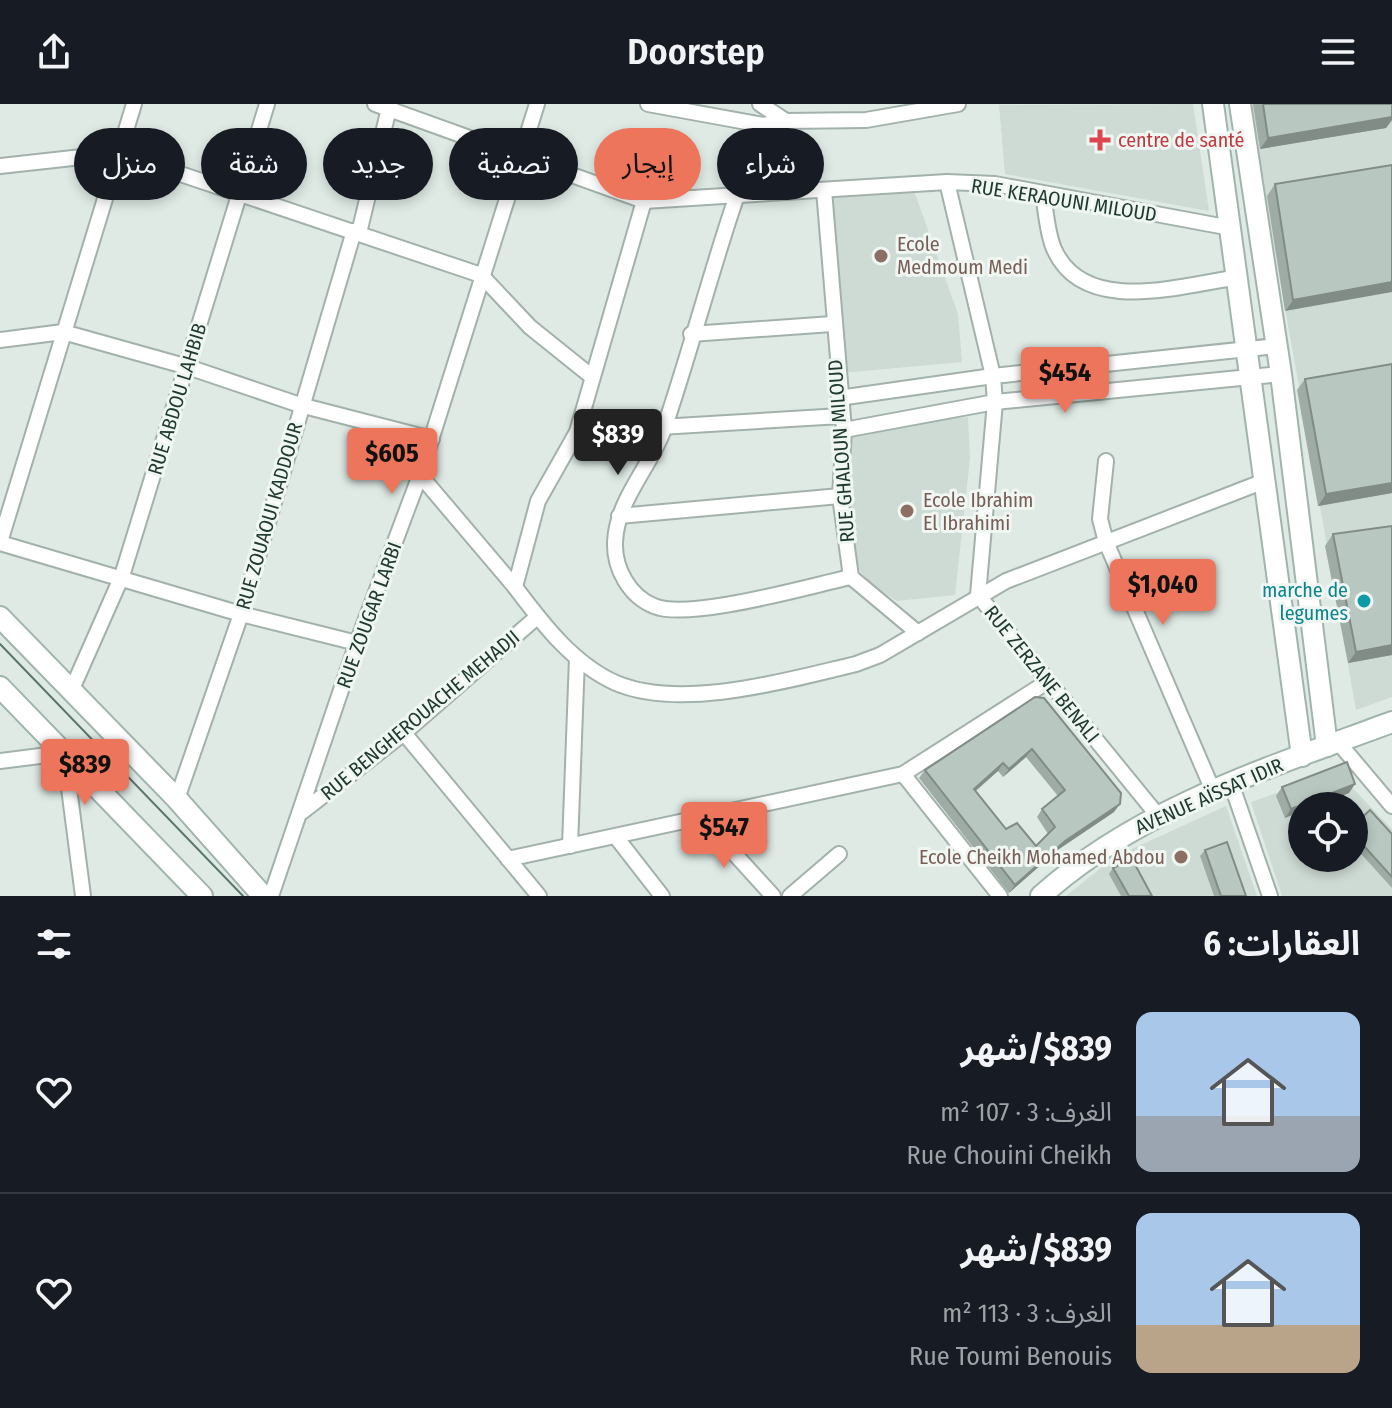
<!DOCTYPE html>
<html lang="ar">
<head>
<meta charset="utf-8">
<style>
	body { margin:0; font-family:"Fira Sans Condensed","Noto Sans Arabic",sans-serif; background:#20242c; color:#f1f3f6; direction:rtl; height:100vh; display:flex; flex-direction:column; font-size:30px; white-space:nowrap }
	* { box-sizing:border-box; margin:0 }
	p { font-size:26px; color:#9ea1a6 }
	.icon { flex:none; width:44px; height:44px; fill:none; stroke:currentColor; stroke-width:2; stroke-linecap:round; stroke-linejoin:round }
	.map { position:relative; height:792px; overflow:hidden; direction:ltr }
	.sheet { display:flex; flex-direction:column; background:#171b24; flex:1 }
	.sheet>* { flex:none }
	.guide { position:absolute; left:24px; top:24px; width:800px; height:72px; direction:rtl; display:flex; gap:16px }
	.buttons { position:absolute; left:1288px; top:688px; display:grid; gap:16px }
	.buttons a { display:grid; place-items:center; width:80px; height:80px; border-radius:50%; background:#171b24; box-shadow:0 4px 12px #0003; font-size:40px }
	.price { position:absolute; translate:-50% -68px; padding:0 18px; border-radius:8px; background:#ed755b; color:#111; font-size:26px; line-height:52px; filter:drop-shadow(0 2px 4px #0008) }
	.price::after { content:''; position:absolute; left:50%; top:48px; width:24px; height:18px; margin-left:-12px; background:inherit; clip-path:polygon(0 0,100% 0,50% 100%) }
	.price.active { background:#222; color:#fff }
	ul { padding:0; list-style:none }
	li { display:flex; align-items:center; gap:24px; height:200px; padding:0 32px }
	li+li { border-top:2px solid #363941 }
	li span { display:grid; place-items:center; flex:none; width:224px; height:160px; border-radius:16px; color:#555 }
	li>.icon { margin-inline-start:auto }
	span .icon { width:96px; height:96px; fill:#fffc; stroke-width:1 }
	li b { font-size:34px }
	h2 { display:flex; justify-content:space-between; align-items:center; height:96px; padding:0 32px; font-size:34px }
	.pill { padding:0 28px; border-radius:36px; background:#171b24; box-shadow:0 4px 12px #0003; font-size:28px; line-height:72px }
	.pill.active { background:#ed755b; color:#111 }
	header { display:flex; justify-content:space-between; align-items:center; height:104px; padding:0 32px; background:#171b24; font-size:36px; font-weight:600 }
	.map>svg:first-child { display:block }
</style>
</head>
<body>
<header><svg class="icon" aria-label="menu" viewBox="0 0 24 24"><path d="M4 6h16M4 12h16M4 18h16"/></svg>Doorstep<svg class="icon" aria-label="share" viewBox="0 0 24 24"><path d="M12 15V3M7 8l5-5 5 5M5 13v7h14v-7"/></svg></header>
<div class="map">
<svg width="1392" height="792" viewBox="0 0 1392 792">
	<rect width="100%" height="100%" fill="#dfeae5"/>
	<!-- built -->
	<g fill="#cedad4" fill-rule="evenodd">
		<polygon points="1193,0 1209,107 1005,70 999,1"/>
		<polygon points="1249,0 1392,0 1392,593 1356,606"/>
		<polygon points="913,84 958,210 962,258 842,269 819,93"/>
		<polygon points="968,313 970,354 955,491 897,497 873,482 854,460 844,324"/>
		<path d="M 1337,668 L 1392,725 L 1392,792 L 1282,792 L 1251,698 ZM 1302,702 L 1354,702 L 1354,754 L 1302,754 Z"/>
		<polygon points="1226,702 1257,792 1066,792 1102,763 1134,744"/>
	</g>
	<g fill="none" stroke-linecap="round" stroke-linejoin="round">
		<defs>
			<g id="street">
				<polyline points="375,0 644,97 947,78 995,80 1231,124"/>
				<polyline points="648,0 763,21 786,17 866,16 958,0"/>
				<polyline points="760,0 786,17"/>
				<path d="M 763,21 C 723,119 699,221 665,322 C 652,362 617,394 615,438 C 614,464 629,492 654,502 C 689,517 809,482 851,473"/>
				<polyline points="0,62 118,49 481,171 530,223 591,272"/>
				<polyline points="947,78 993,272 995,298 978,491 1159,713"/>
				<polyline points="824,86 844,326 840,392 851,473 918,529"/>
				<path d="M 1043,90 C 1046,107 1047,129 1054,145 C 1084,213 1182,181 1239,173"/>
				<path d="M 644,97 L 577,328 L 538,397 L 515,483 C 542,519 573,560 616,579 C 682,607 788,576 856,560 L 880,551 L 1006,477 L 1262,378"/>
				<polyline points="359,129 390,0"/>
				<polyline points="691,230 832,220"/>
				<polyline points="0,236 63,228 188,263 300,301 432,335"/>
				<polyline points="839,294 993,272 1276,242"/>
				<polyline points="844,326 995,298 1281,270"/>
				<polyline points="577,328 841,312"/>
				<polyline points="1106,357 1100,415 1106,438 1214,689"/>
				<polyline points="420,371 515,483"/>
				<polyline points="619,412 840,392"/>
				<polyline points="0,438 134,0"/>
				<polyline points="0,439 241,510 357,539"/>
				<polyline points="72,585 122,472 267,0"/>
				<polyline points="404,629 539,792"/>
				<polyline points="1338,638 1392,702"/>
				<polyline points="0,657 64,649"/>
				<polyline points="903,670 1000,792"/>
				<polyline points="1232,682 1270,792"/>
				<polyline points="177,695 241,510 354,127"/>
				<polyline points="302,708 404,629 537,513"/>
				<polyline points="703,715 773,792"/>
				<polyline points="616,733 662,792"/>
				<polyline points="570,742 577,554"/>
				<polyline points="508,755 903,670 1047,578"/>
				<polyline points="83,792 69,684 84,670"/>
				<polyline points="271,792 357,539 420,371 537,0"/>
				<polyline points="790,792 839,750"/>
			</g>
			<g id="secondary">
				<polyline points="1213,0 1302,652"/>
				<polyline points="1240,0 1281,270 1327,642"/>
				<polyline points="0,513 177,695 263,792"/>
				<polyline points="0,583 202,792"/>
				<path d="M 1041,792 C 1138,704 1271,663 1392,618"/>
			</g>
		</defs>
		<!-- street casing -->
		<use href="#street" stroke="#a2b2ab" stroke-width="18"/>
		<!-- secondary casing -->
		<use href="#secondary" stroke="#9fb5ac" stroke-width="24"/>
		<!-- street -->
		<use href="#street" stroke="#fff" stroke-width="14"/>
		<!-- secondary -->
		<use href="#secondary" stroke="#fff" stroke-width="20"/>
		<!-- tram -->
		<polyline stroke="#5b756d" stroke-width="2" points="0,540 243,792"/>
	</g>
	<!-- wall -->
	<g fill="#9eaca5" fill-rule="evenodd">
		<polygon points="1253,0 1392,0 1392,16 1386,24 1260,45"/>
		<polygon points="1392,61 1285,207 1267,92 1275,80"/>
		<polygon points="1305,275 1392,389 1318,402 1297,286"/>
		<polygon points="1333,430 1392,551 1348,559 1325,442"/>
		<path d="M 1035,593 L 1114,708 L 1059,745 L 1009,789 L 919,674 L 925,666 ZM 1026,653 L 1058,692 L 1042,705 L 1037,713 L 1048,730 L 1036,742 L 1006,725 L 976,687 L 998,667 L 1003,673 Z"/>
		<polygon points="1282,683 1349,689 1315,702 1302,702 1285,714 1276,692"/>
		<polygon points="1354,721 1392,730 1392,784 1354,742"/>
		<polygon points="1205,746 1246,792 1214,792 1200,752"/>
		<polygon points="1113,764 1152,792 1121,792 1109,770"/>
	</g>
	<!-- shaded-wall -->
	<g fill="#818c86">
		<polygon points="1392,13 1392,16 1386,24 1260,45 1268,34"/>
		<polygon points="1392,178 1392,188 1285,207 1293,196"/>
		<polygon points="1392,379 1392,389 1318,402 1326,390"/>
		<polygon points="1392,541 1392,551 1348,559 1356,548"/>
		<polygon points="1032,645 1026,653 1003,673 1009,665"/>
		<polygon points="1003,659 998,667 968,693 974,685"/>
		<polygon points="1355,680 1349,689 1315,702 1302,702 1302,707 1285,714 1291,705"/>
		<polygon points="1120,700 1114,708 1059,745 1009,789 1015,781 1065,737"/>
	</g>
	<!-- building -->
	<g fill="#b8c8c0" stroke="#818c86" stroke-width="2" fill-rule="evenodd">
		<polygon points="1263,0 1392,0 1392,13 1268,34"/>
		<polygon points="1392,61 1392,178 1293,196 1275,80"/>
		<polygon points="1392,260 1392,379 1326,390 1305,275"/>
		<polygon points="1392,422 1392,541 1356,548 1333,430"/>
		<path d="M 1035,593 L 1044,594 L 1121,689 L 1120,700 L 1065,737 L 1015,781 L 925,666 ZM 1032,645 L 1065,686 L 1042,705 L 1055,723 L 1036,742 L 1017,719 L 1006,725 L 974,685 L 1003,659 L 1009,665 Z"/>
		<polygon points="1347,658 1355,680 1291,705 1282,683"/>
		<polygon points="1370,706 1392,730 1392,773 1354,731 1354,721"/>
		<polygon points="1227,738 1246,792 1221,792 1205,746"/>
		<polygon points="1132,755 1152,792 1129,792 1113,764"/>
	</g>
	<!-- markers -->
	<path fill="#e0444e" stroke="#f0f7f3" stroke-width="3" d="M1096 24h8v8h8v8h-8v8h-8v-8h-8v-8h8z"/>
	<g fill="#8d6e63" stroke="#f0f7f3" stroke-width="3">
		<circle cx="881" cy="152" r="8"/>
		<circle cx="907" cy="407" r="8"/>
		<circle cx="1181" cy="753" r="8"/>
	</g>
	<circle fill="#0f9aa8" stroke="#f0f7f3" stroke-width="3" cx="1364" cy="497" r="8"/>
	<g text-anchor="middle" dominant-baseline="central" stroke-width="6" stroke-linejoin="round" paint-order="stroke">
		<!-- health labels -->
		<g font-size="20" fill="#be3a42" stroke="#f0f7f3" text-anchor="start">
			<text x="1118" y="36">centre de santé</text>
		</g>
		<!-- street labels -->
		<g font-size="20" fill="#213a31" stroke="#f0f7f3">
			<text transform="translate(1064 96) rotate(9)">RUE KERAOUNI MILOUD</text>
			<text transform="translate(177 295) rotate(-73)">RUE ABDOU LAHBIB</text>
			<text transform="translate(841 347) rotate(-94)">RUE GHALOUN MILOUD</text>
			<text transform="translate(269 412) rotate(-74)">RUE ZOUAOUI KADDOUR</text>
			<text transform="translate(369 511) rotate(-70)">RUE ZOUGAR LARBI</text>
			<text transform="translate(1042 570) rotate(51)">RUE ZERZANE BENALI</text>
			<text transform="translate(420 611) rotate(-40)">RUE BENGHEROUACHE MEHADJI</text>
			<text transform="translate(1209 692) rotate(-24)">AVENUE AÏSSAT IDIR</text>
		</g>
		<!-- education labels -->
		<g font-size="20" fill="#785e54" stroke="#f0f7f3" text-anchor="start">
			<text x="897" y="140">Ecole<tspan x="897" dy="23">Medmoum Medi</tspan></text>
			<text x="923" y="396">Ecole Ibrahim<tspan x="923" dy="23">El Ibrahimi</tspan></text>
			<text x="1165" y="753" text-anchor="end">Ecole Cheikh Mohamed Abdou</text>
		</g>
		<!-- culture labels -->
		<g font-size="20" fill="#0d838f" stroke="#f0f7f3" text-anchor="end">
			<text x="1348" y="486">marche de<tspan x="1348" dy="23">legumes</tspan></text>
		</g>
	</g>
</svg>
<div class="buttons">
<a><svg class="icon" aria-label="locate" viewBox="0 0 24 24"><circle cx="12" cy="12" r="6"/><path d="M12 2v4M12 18v4M2 12h4M18 12h4"/></svg></a>
</div>
<b class="price" style="left:1065px;top:311px">$454</b>
<b class="price active" style="left:618px;top:373px">$839</b>
<b class="price" style="left:392px;top:392px">$605</b>
<b class="price" style="left:1163px;top:523px">$1,040</b>
<b class="price" style="left:85px;top:703px">$839</b>
<b class="price" style="left:724px;top:766px">$547</b>
<div class="guide">
<a class="pill">شراء</a>
<a class="pill active">إيجار</a>
<a class="pill">تصفية</a>
<a class="pill">جديد</a>
<a class="pill">شقة</a>
<a class="pill">منزل</a>
</div>
</div>
<section class="sheet">
<h2>العقارات: 6<svg class="icon" aria-label="filters" viewBox="0 0 24 24"><path d="M4 7h16M4 17h16"/><circle cx="9" cy="7" r="2"/><circle cx="15" cy="17" r="2"/></svg></h2>
<ul>
<li><span style="background:linear-gradient(#a9c7e8 65%,#9aa5b1 0)"><svg class="icon" aria-label="home" viewBox="0 0 24 24"><path d="M3 11l9-7 9 7M6 9v11h12V9"/></svg></span><div><b>$839/شهر</b><p>الغرف: 3 · 107 m²</p><p>Rue Chouini Cheikh</p></div><svg class="icon" aria-label="heart" viewBox="0 0 24 24"><path d="M12 20l-8-8c-3-5 5-10 8-4 3-6 11-1 8 4z"/></svg></li>
<li><span style="background:linear-gradient(#a9c7e8 70%,#b9a48a 0)"><svg class="icon" aria-label="home" viewBox="0 0 24 24"><path d="M3 11l9-7 9 7M6 9v11h12V9"/></svg></span><div><b>$839/شهر</b><p>الغرف: 3 · 113 m²</p><p>Rue Toumi Benouis</p></div><svg class="icon" aria-label="heart" viewBox="0 0 24 24"><path d="M12 20l-8-8c-3-5 5-10 8-4 3-6 11-1 8 4z"/></svg></li>
</ul>
</section>
</body>
</html>
